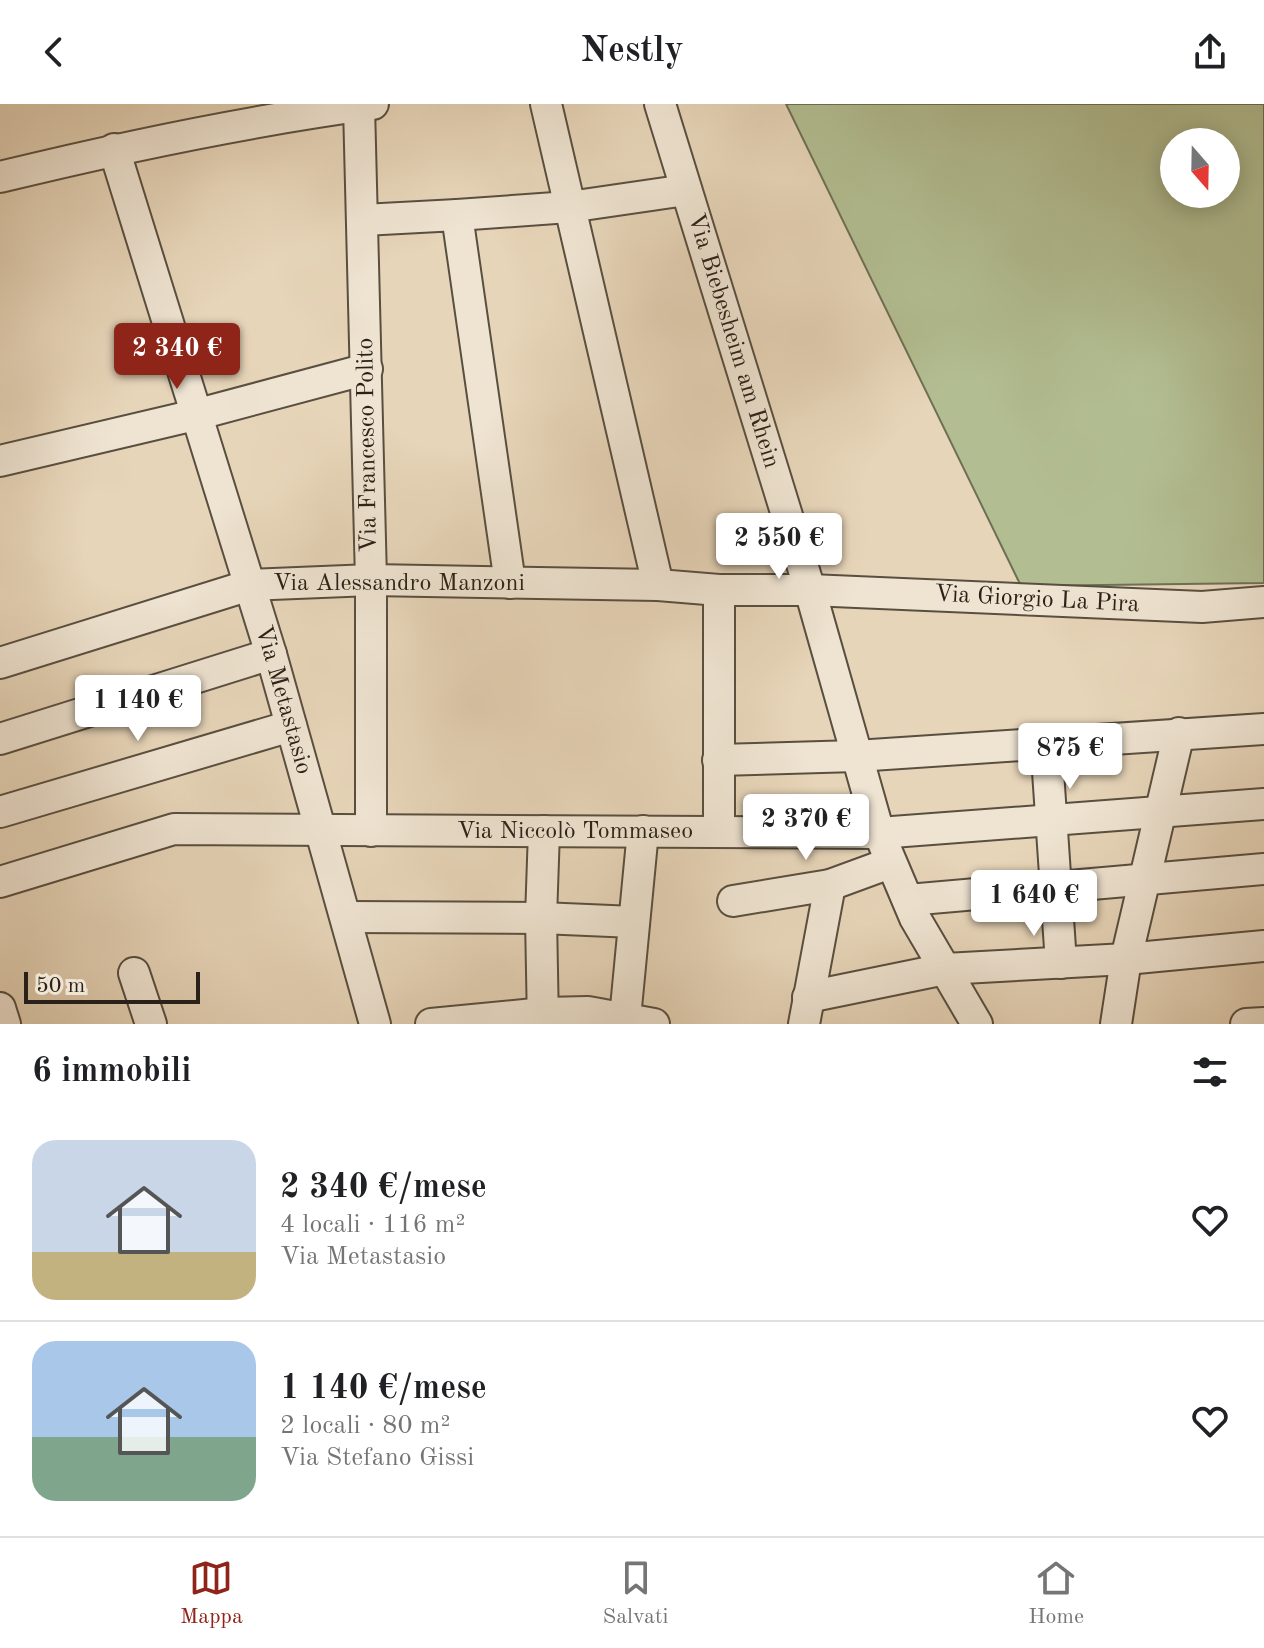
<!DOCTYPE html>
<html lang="it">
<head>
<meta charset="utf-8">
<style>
	body { margin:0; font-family:"Old Standard TT",serif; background:#f2f2f2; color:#202124; height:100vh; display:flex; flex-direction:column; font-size:30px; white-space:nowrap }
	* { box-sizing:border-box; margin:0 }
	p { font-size:26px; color:#757577 }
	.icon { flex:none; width:44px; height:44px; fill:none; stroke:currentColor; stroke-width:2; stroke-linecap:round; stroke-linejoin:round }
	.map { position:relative; height:920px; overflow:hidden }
	.drawer { display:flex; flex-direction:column; background:#fff; flex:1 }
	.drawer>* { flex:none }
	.needle { width:52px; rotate:160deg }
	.buttons { position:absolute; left:1160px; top:24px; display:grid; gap:16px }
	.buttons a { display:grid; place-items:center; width:80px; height:80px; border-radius:50%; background:#fff; box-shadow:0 4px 20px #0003; font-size:40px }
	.scale { position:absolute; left:24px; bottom:20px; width:176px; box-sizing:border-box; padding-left:8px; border:4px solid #2a2218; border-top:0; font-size:22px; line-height:28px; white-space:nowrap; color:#2a2218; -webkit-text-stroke:6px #efe4d2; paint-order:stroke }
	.price { position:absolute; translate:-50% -68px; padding:0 18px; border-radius:8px; background:#fff; color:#222; font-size:26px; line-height:52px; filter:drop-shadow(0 2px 4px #0008) }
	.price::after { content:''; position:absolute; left:50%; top:48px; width:24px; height:18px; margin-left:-12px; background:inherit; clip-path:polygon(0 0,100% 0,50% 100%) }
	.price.current { background:#8f2418; color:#fff }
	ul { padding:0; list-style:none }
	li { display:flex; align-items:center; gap:24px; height:200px; padding:0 32px }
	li+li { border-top:2px solid #e0e0e0 }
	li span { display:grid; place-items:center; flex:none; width:224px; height:160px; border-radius:24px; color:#555 }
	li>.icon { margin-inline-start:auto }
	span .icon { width:96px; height:96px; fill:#fffc; stroke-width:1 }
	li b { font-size:34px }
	h2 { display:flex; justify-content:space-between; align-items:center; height:96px; padding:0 32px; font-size:34px }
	header { display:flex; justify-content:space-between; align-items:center; height:104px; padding:0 32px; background:#fff; font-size:36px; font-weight:600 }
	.dock { display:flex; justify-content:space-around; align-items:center; height:112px; border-top:2px solid #e0e0e0; background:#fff; font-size:22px; color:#757577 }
	.dock a { display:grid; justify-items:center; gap:4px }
	.dock .current { color:#8f2418 }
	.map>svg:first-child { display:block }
</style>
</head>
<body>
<header><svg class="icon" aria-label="back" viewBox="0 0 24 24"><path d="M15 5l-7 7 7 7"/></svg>Nestly<svg class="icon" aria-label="share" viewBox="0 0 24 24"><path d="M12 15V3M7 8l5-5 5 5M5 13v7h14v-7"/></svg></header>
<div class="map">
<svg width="1264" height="920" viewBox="0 0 1264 920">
	<rect width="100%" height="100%" fill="#e7d5b9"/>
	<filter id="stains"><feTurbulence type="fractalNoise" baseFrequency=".0025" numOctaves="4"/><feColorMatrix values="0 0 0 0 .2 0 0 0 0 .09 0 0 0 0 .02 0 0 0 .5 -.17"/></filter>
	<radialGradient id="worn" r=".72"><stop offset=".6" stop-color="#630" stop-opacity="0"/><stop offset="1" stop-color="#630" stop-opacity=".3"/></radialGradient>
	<!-- green -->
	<path fill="#b2be92" stroke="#6e7055" stroke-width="2" fill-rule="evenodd" d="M 786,0 L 1264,0 L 1264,479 L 1021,482 ZM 1174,38 L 1226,38 L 1226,90 L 1174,90 Z"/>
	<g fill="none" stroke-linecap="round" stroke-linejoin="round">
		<defs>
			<g id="minor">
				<polyline points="546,0 658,481"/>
				<polyline points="660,0 810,486 879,729 915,814 977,920"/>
				<polyline points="359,2 371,476 371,727"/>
				<polyline points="114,45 271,550 375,920"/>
				<path d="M 0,73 C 123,43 247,17 373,0"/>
				<polyline points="457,111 569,103 686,86"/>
				<polyline points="363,116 457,111 510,479"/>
				<polyline points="0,357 195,311 367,265"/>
				<polyline points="719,486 719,728"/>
				<polyline points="0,559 250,481 371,476 658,481 719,486 810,486 1202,503 1264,498"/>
				<polyline points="0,635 271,550"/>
				<polyline points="1046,638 1061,859"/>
				<polyline points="718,656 856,652 1264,625"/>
				<polyline points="0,708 291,622"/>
				<polyline points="0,778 174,725 879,729 1264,700"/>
				<polyline points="908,796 1264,765"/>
				<polyline points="733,797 830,781 890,759"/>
				<polyline points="347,813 541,814 634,818"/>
				<polyline points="134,869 151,920"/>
				<polyline points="808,893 945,865 1126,855 1264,842"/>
				<polyline points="0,904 5,920"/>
				<polyline points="625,914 643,727"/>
				<polyline points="431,920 544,909 588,908 654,920"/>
				<polyline points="543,920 541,814 544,727"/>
				<polyline points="804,920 830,781"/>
				<polyline points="1116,920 1126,855 1179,629"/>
				<polyline points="1246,920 1264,919"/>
			</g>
		</defs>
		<!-- minor casing -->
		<use href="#minor" stroke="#594f40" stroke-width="34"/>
		<!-- minor -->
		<use href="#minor" stroke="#efe4d2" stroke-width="30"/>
	</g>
	<g text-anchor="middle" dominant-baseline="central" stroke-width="6" stroke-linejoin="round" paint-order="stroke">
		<!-- street labels -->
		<g font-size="24" fill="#2a2218" stroke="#efe4d2">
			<text transform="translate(733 237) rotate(73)">Via Biebesheim am Rhein</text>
			<text transform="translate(368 341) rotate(-91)">Via Francesco Polito</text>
			<text x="399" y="480">Via Alessandro Manzoni</text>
			<text transform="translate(1037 496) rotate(3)">Via Giorgio La Pira</text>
			<text transform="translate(283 596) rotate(74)">Via Metastasio</text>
			<text x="575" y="728">Via Niccolò Tommaseo</text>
		</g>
	</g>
	<rect width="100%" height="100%" filter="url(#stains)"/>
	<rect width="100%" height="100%" fill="url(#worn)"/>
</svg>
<div class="buttons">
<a><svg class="needle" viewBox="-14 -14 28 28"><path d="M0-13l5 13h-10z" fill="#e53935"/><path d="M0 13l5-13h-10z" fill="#757577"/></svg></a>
</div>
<div class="scale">50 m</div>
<b class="price current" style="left:177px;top:287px">2 340 €</b>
<b class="price" style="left:779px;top:477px">2 550 €</b>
<b class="price" style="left:138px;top:639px">1 140 €</b>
<b class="price" style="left:1070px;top:687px">875 €</b>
<b class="price" style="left:806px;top:758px">2 370 €</b>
<b class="price" style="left:1034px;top:834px">1 640 €</b>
</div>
<section class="drawer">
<h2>6 immobili<svg class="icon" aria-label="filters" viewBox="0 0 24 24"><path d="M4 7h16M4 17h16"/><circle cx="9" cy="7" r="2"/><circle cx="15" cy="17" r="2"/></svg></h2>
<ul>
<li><span style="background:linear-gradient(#c9d6e8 70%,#c2b280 0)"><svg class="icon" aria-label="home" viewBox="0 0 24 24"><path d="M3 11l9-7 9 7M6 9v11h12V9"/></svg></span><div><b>2 340 €/mese</b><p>4 locali · 116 m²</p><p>Via Metastasio</p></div><svg class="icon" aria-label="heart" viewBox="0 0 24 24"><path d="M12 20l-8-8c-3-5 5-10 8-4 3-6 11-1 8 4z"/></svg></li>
<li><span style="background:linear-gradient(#a9c7e8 60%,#7fa58c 0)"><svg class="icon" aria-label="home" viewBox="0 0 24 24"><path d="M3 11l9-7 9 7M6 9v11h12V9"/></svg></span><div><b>1 140 €/mese</b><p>2 locali · 80 m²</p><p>Via Stefano Gissi</p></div><svg class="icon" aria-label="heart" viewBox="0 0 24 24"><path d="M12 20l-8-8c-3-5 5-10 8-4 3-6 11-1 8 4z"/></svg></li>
</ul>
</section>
<nav class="dock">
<a class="current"><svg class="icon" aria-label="map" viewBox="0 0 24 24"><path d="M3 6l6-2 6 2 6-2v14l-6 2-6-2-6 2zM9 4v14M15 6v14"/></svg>Mappa</a>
<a><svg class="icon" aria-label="saved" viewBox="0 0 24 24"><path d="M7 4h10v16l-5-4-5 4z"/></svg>Salvati</a>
<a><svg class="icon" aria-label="home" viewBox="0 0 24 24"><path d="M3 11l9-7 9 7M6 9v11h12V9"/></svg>Home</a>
</nav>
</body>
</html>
